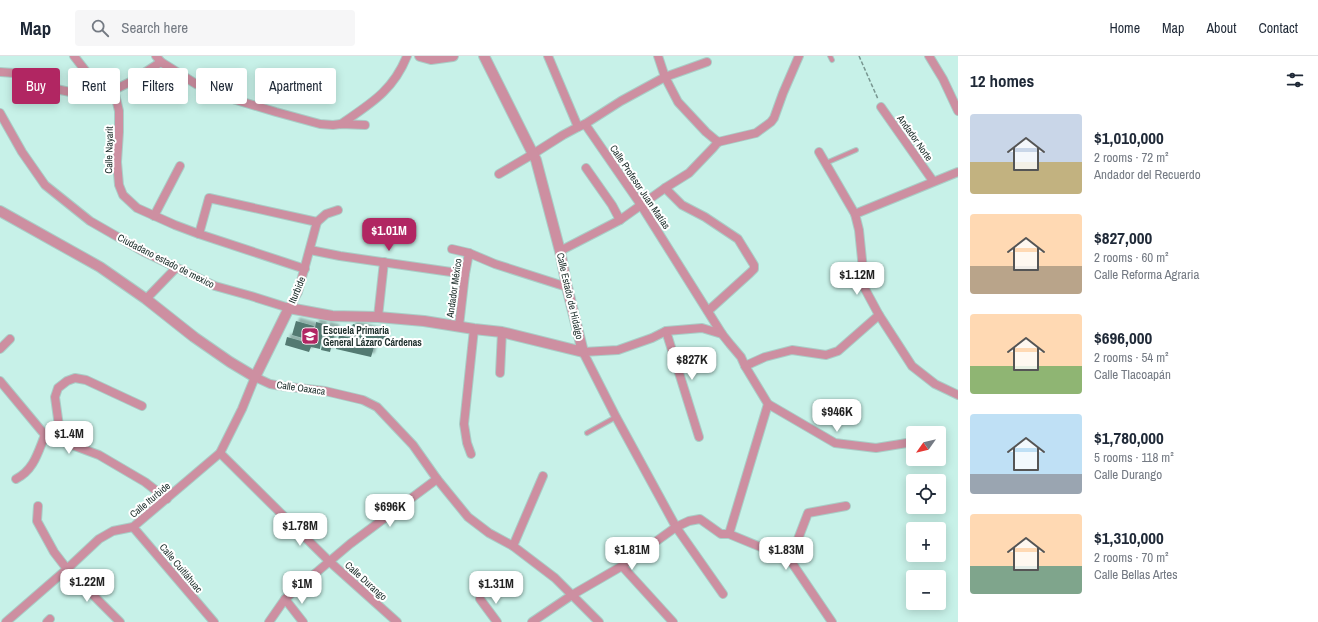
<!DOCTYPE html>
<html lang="en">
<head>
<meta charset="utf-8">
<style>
	body { margin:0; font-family:"Archivo Narrow",sans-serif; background:#f6f6f7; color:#1f2937; height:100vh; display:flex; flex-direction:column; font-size:15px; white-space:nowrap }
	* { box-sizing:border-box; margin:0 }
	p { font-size:13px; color:#747a83 }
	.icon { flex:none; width:22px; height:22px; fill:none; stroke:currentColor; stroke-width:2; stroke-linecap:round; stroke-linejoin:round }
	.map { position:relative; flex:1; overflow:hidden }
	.sheet { display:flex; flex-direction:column; background:#fff; width:360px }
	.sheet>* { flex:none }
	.hud { position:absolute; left:12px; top:12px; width:380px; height:36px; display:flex; gap:8px }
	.needle { width:26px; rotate:236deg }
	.controls { position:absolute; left:906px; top:370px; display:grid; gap:8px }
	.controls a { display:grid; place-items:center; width:40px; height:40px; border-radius:4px; background:#fff; box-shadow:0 2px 10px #0003; font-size:20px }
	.price { position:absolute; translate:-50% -34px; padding:0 9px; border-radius:8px; background:#fff; color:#222; font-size:13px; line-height:26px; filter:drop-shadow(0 1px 2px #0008) }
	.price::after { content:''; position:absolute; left:50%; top:24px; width:12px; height:9px; margin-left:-6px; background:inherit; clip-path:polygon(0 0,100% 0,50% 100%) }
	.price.current { background:#b12662; color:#fff }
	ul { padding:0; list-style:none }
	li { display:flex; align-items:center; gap:12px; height:100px; padding:0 12px }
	li span { display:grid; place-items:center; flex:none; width:112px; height:80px; border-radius:4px; color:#555 }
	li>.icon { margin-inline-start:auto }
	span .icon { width:48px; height:48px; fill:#fffc; stroke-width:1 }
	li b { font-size:17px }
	h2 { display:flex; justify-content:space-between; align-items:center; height:48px; padding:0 12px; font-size:17px }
	.pill { padding:0 14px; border-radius:4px; background:#fff; box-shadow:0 2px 10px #0003; font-size:14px; line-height:36px }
	.pill.current { background:#b12662; color:#fff }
	header { display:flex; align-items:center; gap:24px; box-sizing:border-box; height:56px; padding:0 20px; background:#fff; border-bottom:1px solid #e0e1e3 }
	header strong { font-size:19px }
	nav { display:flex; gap:22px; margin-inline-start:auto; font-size:14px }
	.search { width:280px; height:36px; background:#f6f6f7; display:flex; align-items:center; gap:10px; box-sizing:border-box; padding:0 14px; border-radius:4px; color:#747a83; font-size:15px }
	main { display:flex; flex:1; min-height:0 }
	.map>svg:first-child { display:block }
</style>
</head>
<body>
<header>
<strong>Map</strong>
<div class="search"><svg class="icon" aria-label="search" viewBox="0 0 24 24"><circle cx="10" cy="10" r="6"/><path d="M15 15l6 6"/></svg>Search here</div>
<nav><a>Home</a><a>Map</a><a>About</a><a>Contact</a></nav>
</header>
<main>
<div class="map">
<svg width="958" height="566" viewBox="0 0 958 566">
	<defs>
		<filter id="shadow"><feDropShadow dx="3.5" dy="-3.5" stdDeviation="1" flood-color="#0004"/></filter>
	</defs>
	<rect width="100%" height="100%" fill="#c7f1e8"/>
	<!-- building -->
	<g fill="#537a72" filter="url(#shadow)">
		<polygon points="296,265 314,270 310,284 292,279"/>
		<polygon points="316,266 324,268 320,293 311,291 309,296 285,289 287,281 312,288"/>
		<polygon points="353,268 387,278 384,289 349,279"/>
		<polygon points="326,269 336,272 330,296 321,294"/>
		<polygon points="339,279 375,288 371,301 336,293"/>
	</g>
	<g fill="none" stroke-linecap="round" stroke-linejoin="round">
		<defs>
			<g id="service">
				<polyline points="830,0 832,4"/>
				<polyline points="826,107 856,94"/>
				<polyline points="587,377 616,361"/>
			</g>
			<g id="minor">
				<polyline points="74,0 102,36"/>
				<polyline points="156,0 161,6 196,28 236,44 276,56 320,68 333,69 341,68 365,69"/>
				<polyline points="548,0 578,71 585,68 641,149 722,278"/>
				<polyline points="658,0 665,21 678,46 706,76 718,86"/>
				<polyline points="929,0 943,23 958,55"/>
				<polyline points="0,16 14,17 47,31 70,36 102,36 114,34 130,26 161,6"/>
				<polyline points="114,34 119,55 119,76 117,106 119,129 123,139 137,152 175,169 199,178 305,213"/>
				<polyline points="881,51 933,125"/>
				<polyline points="0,57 22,96 45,129 90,165 144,196 215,230 251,240 289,252 298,236 317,166 326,158 338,154"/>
				<path d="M 341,68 C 370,48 393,35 407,0"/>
				<polyline points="585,68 621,45 665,21 707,6"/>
				<polyline points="718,86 756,77 771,66 774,62 783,37 799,0"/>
				<polyline points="819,96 855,158 859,174 865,233 879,259 912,310 935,328 958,339"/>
				<polyline points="586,112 612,149 620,164"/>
				<polyline points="499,118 533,98 563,79 578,71"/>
				<polyline points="665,132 682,149 705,161 738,183 754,209 754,213 750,217 708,255"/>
				<polyline points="855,158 958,116"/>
				<polyline points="154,160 180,110"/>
				<polyline points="199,178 209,142 317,166"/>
				<polyline points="452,193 469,197 495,208 567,231"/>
				<polyline points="310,194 340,200 465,218"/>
				<polyline points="560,195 620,164 665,132 689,117 713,92 718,86"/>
				<polyline points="146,243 176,212"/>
				<polyline points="378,261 384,206"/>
				<polyline points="459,270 465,218 469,197"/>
				<polyline points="666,275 699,381"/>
				<polyline points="0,293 10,283"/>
				<polyline points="745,310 765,301 792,294 826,299 838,295 879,259"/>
				<polyline points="500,317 502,276"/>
				<polyline points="0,325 45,379 99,399 145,426 167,443"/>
				<polyline points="768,348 835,387 876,392 913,386"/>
				<polyline points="57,384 59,370 55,341 58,332 67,325 75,322 86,324 142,350"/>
				<polyline points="220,397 330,506 397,566"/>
				<polyline points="471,398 467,387 464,368 474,273"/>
				<path d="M 16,423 C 34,414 38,396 45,379"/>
				<polyline points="38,450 37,465 54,496 67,513 120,566"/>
				<polyline points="133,471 214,566"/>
				<polyline points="513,490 543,420"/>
				<polyline points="790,504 808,457 846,450"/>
				<polyline points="622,510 673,566"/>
				<polyline points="723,538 676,471 616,361 583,296 618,294 652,282 666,275 702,272 722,278 730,288 741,301 745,310 768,348 729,478"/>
				<polyline points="285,543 303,566"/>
				<polyline points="480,543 497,566"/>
				<polyline points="6,566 67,513 99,483 113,475 133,471 220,397 242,353 255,321 270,328 281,330 325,335 363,344 377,351 413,389 437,423 468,461 489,477 513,490 555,522 599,566"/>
				<polyline points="47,566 50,563"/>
				<polyline points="269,566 285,543 350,488 437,423"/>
				<polyline points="532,566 572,539 622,510 676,471 689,465 700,463 721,478 729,478 775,497 790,504 832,566"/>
			</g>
			<g id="tertiary">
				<polyline points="420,0 431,3 453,0"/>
				<polyline points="0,155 100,211 146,243 194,281 230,306 255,321 289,252 332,260 378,261 424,265 474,273 502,276 583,296 567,231 560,195 536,104 484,0"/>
			</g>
		</defs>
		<!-- service casing -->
		<use href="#service" stroke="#a9cec7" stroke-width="6"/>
		<!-- minor casing -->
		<use href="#minor" stroke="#a9cec7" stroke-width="10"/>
		<!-- tertiary casing -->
		<use href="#tertiary" stroke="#a9cec7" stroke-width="12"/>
		<!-- path -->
		<polyline stroke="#799791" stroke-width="1.5" stroke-dasharray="4 2" stroke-linecap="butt" points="859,0 878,43"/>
		<!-- service -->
		<use href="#service" stroke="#cd8fa1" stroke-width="4"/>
		<!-- minor -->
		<use href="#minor" stroke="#cd8fa1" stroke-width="8"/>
		<!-- tertiary -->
		<use href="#tertiary" stroke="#cd8fa1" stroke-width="10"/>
	</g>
	<!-- icons -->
	<defs>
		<symbol id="school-square" viewBox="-11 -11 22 22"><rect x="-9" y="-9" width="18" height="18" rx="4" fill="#b12662" stroke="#fff"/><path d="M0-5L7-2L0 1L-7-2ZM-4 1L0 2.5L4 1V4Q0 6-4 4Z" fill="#fff"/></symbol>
	</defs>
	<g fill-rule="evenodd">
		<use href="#school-square" x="300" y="270" width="20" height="20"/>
	</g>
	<g text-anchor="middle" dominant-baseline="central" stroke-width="4" stroke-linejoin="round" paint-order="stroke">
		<!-- street labels -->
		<g font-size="10" fill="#20312e" stroke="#fff">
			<text transform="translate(915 82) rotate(55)">Andador Norte</text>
			<text transform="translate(109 94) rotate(-89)">Calle Nayarit</text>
			<text transform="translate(640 131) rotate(56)">Calle Profesor Juan Matías</text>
			<text transform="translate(166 205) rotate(27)">Ciudadano estado de mexico</text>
			<text transform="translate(454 232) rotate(-82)">Andador México</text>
			<text transform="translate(297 234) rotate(-67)">Iturbide</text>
			<text transform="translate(570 240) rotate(77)">Calle Estado de Hidalgo</text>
			<text transform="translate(301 332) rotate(8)">Calle Oaxaca</text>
			<text transform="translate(150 444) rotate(-40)">Calle Iturbide</text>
			<text transform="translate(181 512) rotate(50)">Calle Cuitláhuac</text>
			<text transform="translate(366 525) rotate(42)">Calle Durango</text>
		</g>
		<!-- poi labels -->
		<g font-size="10" font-weight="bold" fill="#20312e" stroke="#fff" text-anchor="start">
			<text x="323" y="274">Escuela Primaria<tspan x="323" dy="12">General Lázaro Cárdenas</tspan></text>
		</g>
	</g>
</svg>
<div class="controls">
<a><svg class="needle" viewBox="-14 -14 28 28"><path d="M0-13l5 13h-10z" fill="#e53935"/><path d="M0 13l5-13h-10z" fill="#747a83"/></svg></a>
<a><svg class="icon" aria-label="locate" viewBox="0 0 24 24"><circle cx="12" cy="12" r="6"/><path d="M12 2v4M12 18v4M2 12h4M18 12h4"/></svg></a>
<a>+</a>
<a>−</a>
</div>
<b class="price current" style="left:389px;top:196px">$1.01M</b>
<b class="price" style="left:857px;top:240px">$1.12M</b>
<b class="price" style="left:692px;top:325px">$827K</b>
<b class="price" style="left:837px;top:377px">$946K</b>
<b class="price" style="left:69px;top:399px">$1.4M</b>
<b class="price" style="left:390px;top:472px">$696K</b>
<b class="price" style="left:300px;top:491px">$1.78M</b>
<b class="price" style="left:632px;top:515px">$1.81M</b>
<b class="price" style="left:786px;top:515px">$1.83M</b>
<b class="price" style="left:87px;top:547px">$1.22M</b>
<b class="price" style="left:302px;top:549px">$1M</b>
<b class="price" style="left:496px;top:549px">$1.31M</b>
<div class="hud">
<a class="pill current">Buy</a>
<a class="pill">Rent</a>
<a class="pill">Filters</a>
<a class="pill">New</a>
<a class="pill">Apartment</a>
</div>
</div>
<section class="sheet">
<h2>12 homes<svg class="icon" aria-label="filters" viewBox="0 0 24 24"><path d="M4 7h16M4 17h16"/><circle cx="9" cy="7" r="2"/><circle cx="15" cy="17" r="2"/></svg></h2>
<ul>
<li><span style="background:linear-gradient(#c9d6e8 60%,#c2b280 0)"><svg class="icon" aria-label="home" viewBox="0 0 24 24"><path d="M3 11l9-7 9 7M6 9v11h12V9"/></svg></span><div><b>$1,010,000</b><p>2 rooms · 72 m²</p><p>Andador del Recuerdo</p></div></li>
<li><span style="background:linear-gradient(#ffd9b3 65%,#b9a48a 0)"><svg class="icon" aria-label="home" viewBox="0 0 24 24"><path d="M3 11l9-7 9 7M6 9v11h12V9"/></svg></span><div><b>$827,000</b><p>2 rooms · 60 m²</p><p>Calle Reforma Agraria</p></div></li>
<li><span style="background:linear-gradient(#ffd9b3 65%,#8fb573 0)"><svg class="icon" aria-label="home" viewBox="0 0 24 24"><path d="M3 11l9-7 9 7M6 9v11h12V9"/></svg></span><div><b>$696,000</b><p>2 rooms · 54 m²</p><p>Calle Tlacoapán</p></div></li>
<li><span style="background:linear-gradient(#bfe0f5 75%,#9aa5b1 0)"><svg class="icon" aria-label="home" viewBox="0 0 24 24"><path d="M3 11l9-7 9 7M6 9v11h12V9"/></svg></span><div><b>$1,780,000</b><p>5 rooms · 118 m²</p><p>Calle Durango</p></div></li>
<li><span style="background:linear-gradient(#ffd9b3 65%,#7fa58c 0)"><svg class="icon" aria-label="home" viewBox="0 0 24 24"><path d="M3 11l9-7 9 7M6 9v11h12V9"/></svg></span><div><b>$1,310,000</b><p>2 rooms · 70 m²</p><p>Calle Bellas Artes</p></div></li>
</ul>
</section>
</main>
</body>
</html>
